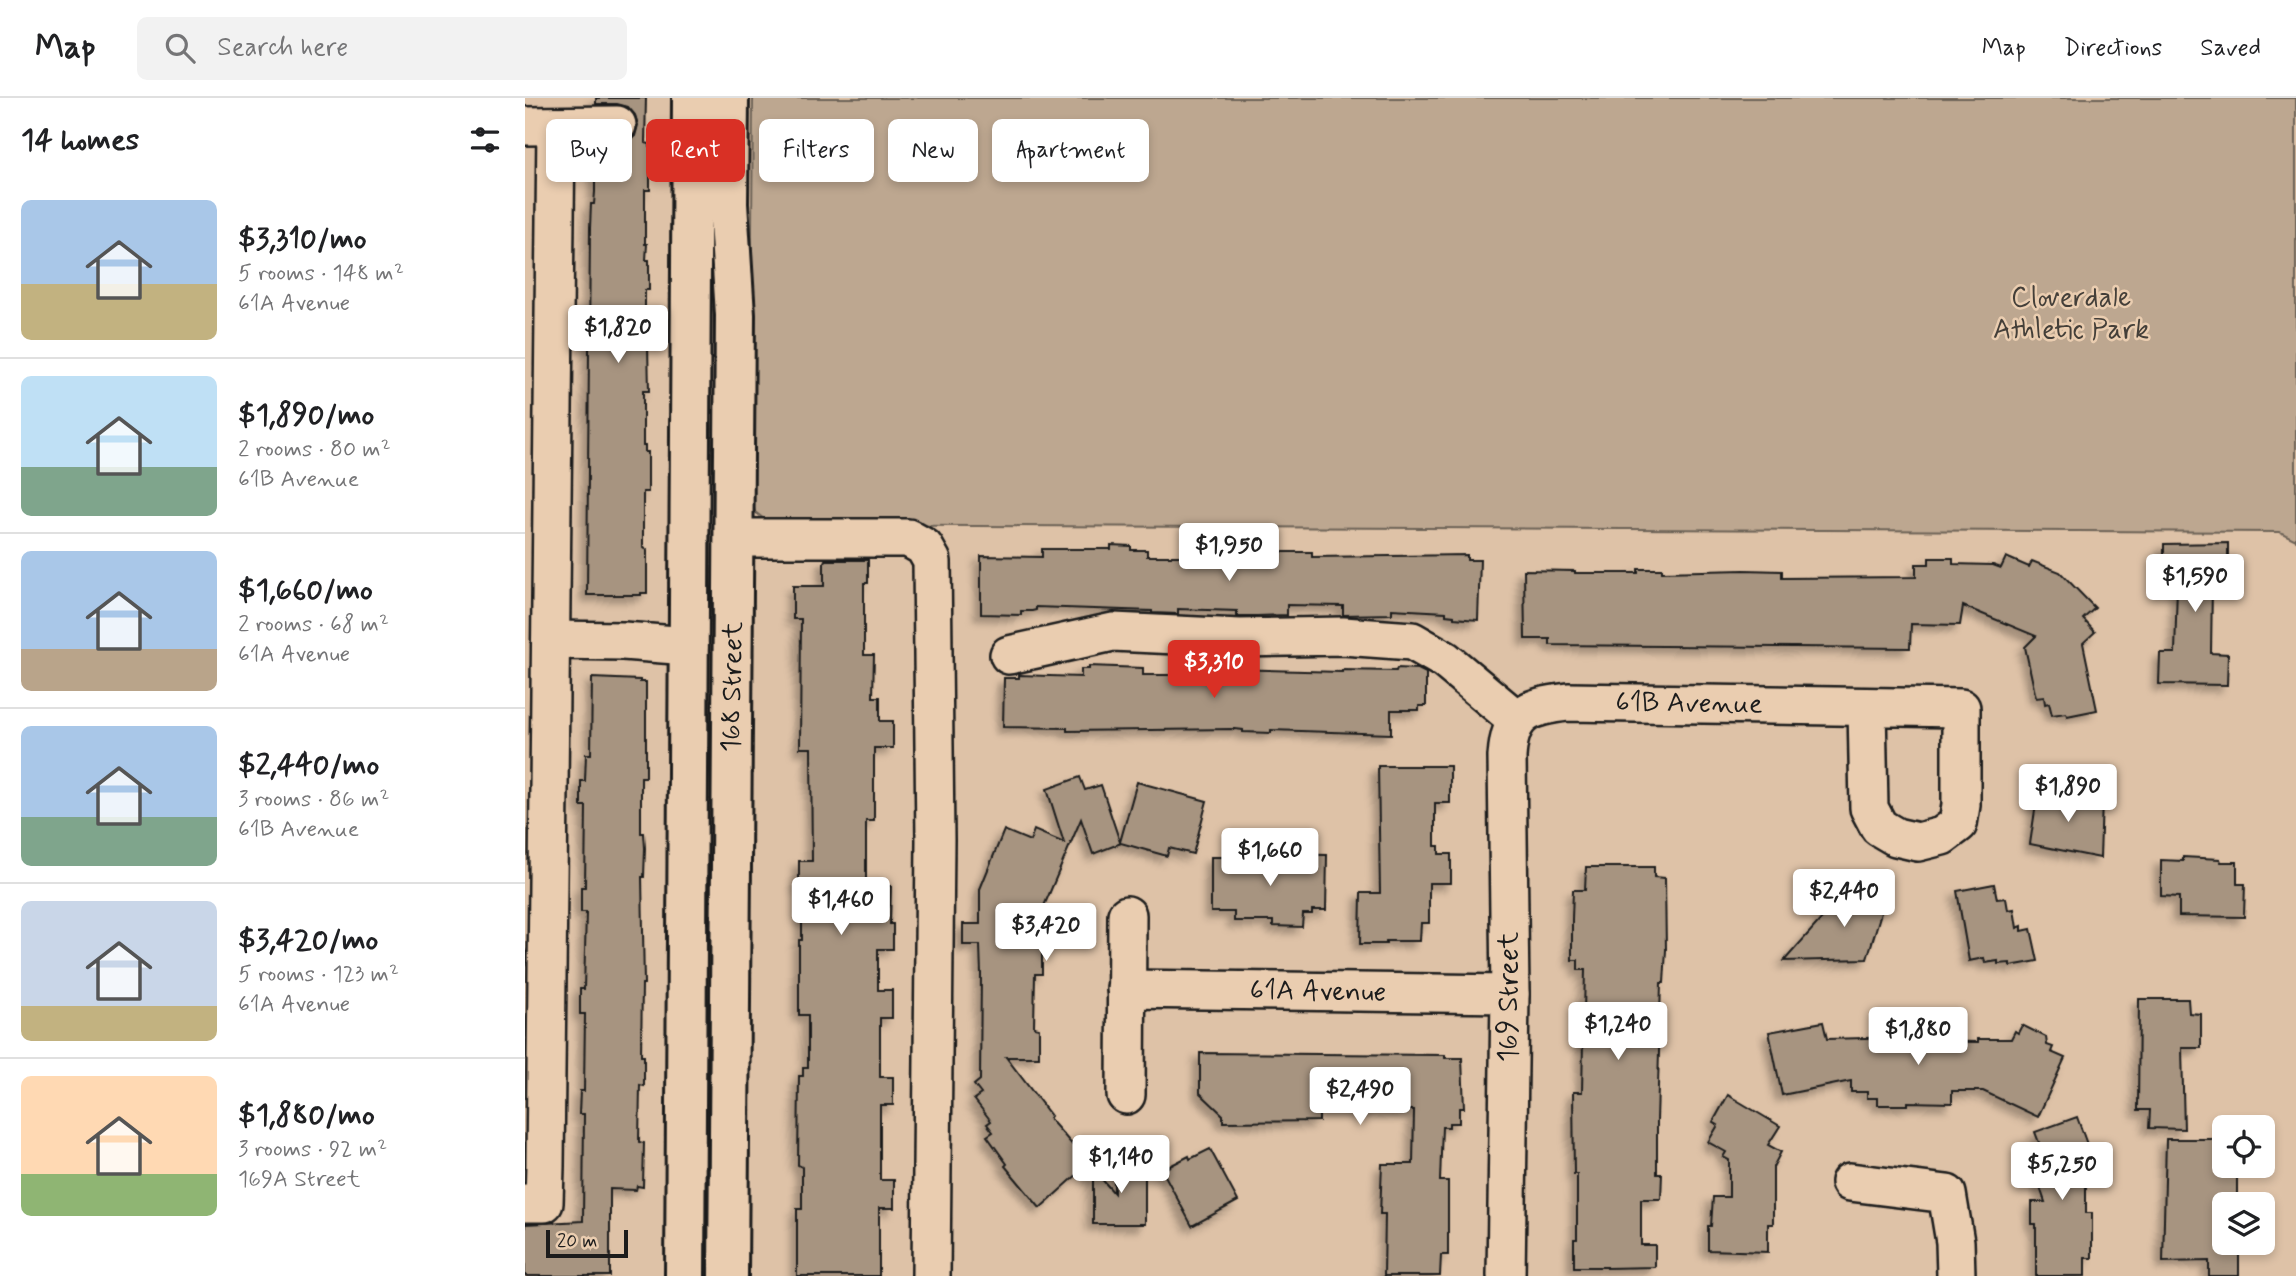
<!DOCTYPE html>
<html lang="en">
<head>
<meta charset="utf-8">
<style>
	body { margin:0; font-family:Mynerve,sans-serif; background:#f2f2f2; color:#202124; height:100vh; display:flex; flex-direction:column; font-size:26px; white-space:nowrap }
	* { box-sizing:border-box; margin:0 }
	p { font-size:23px; color:#757577 }
	.icon { flex:none; width:38px; height:38px; fill:none; stroke:currentColor; stroke-width:2; stroke-linecap:round; stroke-linejoin:round }
	.map { position:relative; flex:1; overflow:hidden }
	.side { display:flex; flex-direction:column; background:#fff; width:525px }
	.side>* { flex:none }
	.banner { position:absolute; left:21px; top:21px; width:665px; height:63px; display:flex; gap:14px }
	.controls { position:absolute; left:1687px; top:1017px; display:grid; gap:14px }
	.controls a { display:grid; place-items:center; width:63px; height:63px; border-radius:10px; background:#fff; box-shadow:0 4px 10px #0003; font-size:35px }
	.scale { position:absolute; left:21px; bottom:18px; width:82px; box-sizing:border-box; padding-left:7px; border:4px solid #1c1c1c; border-top:0; font-size:19px; line-height:24px; white-space:nowrap; color:#1c1c1c; -webkit-text-stroke:5px #eacdb0; paint-order:stroke }
	.price { position:absolute; translate:-50% -60px; padding:0 16px; border-radius:7px; background:#fff; color:#222; font-size:23px; line-height:46px; filter:drop-shadow(0 2px 4px #0008) }
	.price::after { content:''; position:absolute; left:50%; top:42px; width:21px; height:16px; margin-left:-10px; background:inherit; clip-path:polygon(0 0,100% 0,50% 100%) }
	.price.selected { background:#d93025; color:#fff }
	ul { padding:0; list-style:none }
	li { display:flex; align-items:center; gap:21px; height:175px; padding:0 21px }
	li+li { border-top:2px solid #e0e0e0 }
	li span { display:grid; place-items:center; flex:none; width:196px; height:140px; border-radius:10px; color:#555 }
	li>.icon { margin-inline-start:auto }
	span .icon { width:84px; height:84px; fill:#fffc; stroke-width:1 }
	li b { font-size:30px }
	h2 { display:flex; justify-content:space-between; align-items:center; height:84px; padding:0 21px; font-size:30px }
	.chip { padding:0 24px; border-radius:10px; background:#fff; box-shadow:0 4px 10px #0003; font-size:24px; line-height:63px }
	.chip.selected { background:#d93025; color:#fff }
	header { display:flex; align-items:center; gap:42px; box-sizing:border-box; height:98px; padding:0 35px; background:#fff; border-bottom:2px solid #e0e0e0 }
	header strong { font-size:33px }
	nav { display:flex; gap:38px; margin-inline-start:auto; font-size:24px }
	.search { width:490px; height:63px; background:#f2f2f2; display:flex; align-items:center; gap:18px; box-sizing:border-box; padding:0 24px; border-radius:10px; color:#757577; font-size:26px }
	main { display:flex; flex:1; min-height:0 }
	.map>svg:first-child { display:block }
</style>
</head>
<body>
<header>
<strong>Map</strong>
<div class="search"><svg class="icon" aria-label="search" viewBox="0 0 24 24"><circle cx="10" cy="10" r="6"/><path d="M15 15l6 6"/></svg>Search here</div>
<nav><a>Map</a><a>Directions</a><a>Saved</a></nav>
</header>
<main>
<section class="side">
<h2>14 homes<svg class="icon" aria-label="filters" viewBox="0 0 24 24"><path d="M4 7h16M4 17h16"/><circle cx="9" cy="7" r="2"/><circle cx="15" cy="17" r="2"/></svg></h2>
<ul>
<li><span style="background:linear-gradient(#a9c7e8 60%,#c2b280 0)"><svg class="icon" aria-label="home" viewBox="0 0 24 24"><path d="M3 11l9-7 9 7M6 9v11h12V9"/></svg></span><div><b>$3,310/mo</b><p>5 rooms · 148 m²</p><p>61A Avenue</p></div></li>
<li><span style="background:linear-gradient(#bfe0f5 65%,#7fa58c 0)"><svg class="icon" aria-label="home" viewBox="0 0 24 24"><path d="M3 11l9-7 9 7M6 9v11h12V9"/></svg></span><div><b>$1,890/mo</b><p>2 rooms · 80 m²</p><p>61B Avenue</p></div></li>
<li><span style="background:linear-gradient(#a9c7e8 70%,#b9a48a 0)"><svg class="icon" aria-label="home" viewBox="0 0 24 24"><path d="M3 11l9-7 9 7M6 9v11h12V9"/></svg></span><div><b>$1,660/mo</b><p>2 rooms · 68 m²</p><p>61A Avenue</p></div></li>
<li><span style="background:linear-gradient(#a9c7e8 65%,#7fa58c 0)"><svg class="icon" aria-label="home" viewBox="0 0 24 24"><path d="M3 11l9-7 9 7M6 9v11h12V9"/></svg></span><div><b>$2,440/mo</b><p>3 rooms · 86 m²</p><p>61B Avenue</p></div></li>
<li><span style="background:linear-gradient(#c9d6e8 75%,#c2b280 0)"><svg class="icon" aria-label="home" viewBox="0 0 24 24"><path d="M3 11l9-7 9 7M6 9v11h12V9"/></svg></span><div><b>$3,420/mo</b><p>5 rooms · 123 m²</p><p>61A Avenue</p></div></li>
<li><span style="background:linear-gradient(#ffd9b3 70%,#8fb573 0)"><svg class="icon" aria-label="home" viewBox="0 0 24 24"><path d="M3 11l9-7 9 7M6 9v11h12V9"/></svg></span><div><b>$1,880/mo</b><p>3 rooms · 92 m²</p><p>169A Street</p></div></li>
</ul>
</section>
<div class="map">
<svg width="1771" height="1178" viewBox="0 0 1771 1178">
	<defs>
		<filter id="shadow"><feDropShadow dx="-6" dy="6" stdDeviation="3.5" flood-color="#0004"/></filter>
	</defs>
	<rect width="100%" height="100%" fill="#dec2a7"/>
	<filter id="ink" filterUnits="userSpaceOnUse"><feTurbulence type="fractalNoise" baseFrequency=".0143" numOctaves="2"/><feDisplacementMap in="SourceGraphic" scale="14" xChannelSelector="R" yChannelSelector="G"/><feConvolveMatrix kernelMatrix="1 2 1 2 8 2 1 2 1" color-interpolation-filters="sRGB"/></filter>
	<g filter="url(#ink)">
		<!-- green -->
		<polygon fill="#bda790" stroke="#6c6256" stroke-width="2" points="228,0 1771,0 1771,442 1755,434 247,427 230,414 225,394"/>
		<!-- building -->
		<g fill="#a79480" stroke="#1c1c1c" stroke-width="2" filter="url(#shadow)">
			<polygon points="71,0 121,0 120,45 125,46 125,92 120,92 120,146 122,146 121,162 124,162 124,192 120,192 120,247 123,247 124,293 118,293 118,348 120,348 120,354 123,354 123,394 118,394 118,449 122,452 122,495 116,495 116,497 62,497 65,130 66,106 69,106 70,94 70,48 92,48 102,45 110,38 113,27 110,17 103,9 92,6 71,6"/>
			<polygon points="1703,445 1703,488 1687,488 1686,555 1703,556 1702,587 1634,586 1635,555 1650,555 1652,488 1639,487 1639,446"/>
			<polygon points="586,447 606,448 606,452 622,452 622,458 692,458 692,454 787,454 787,459 942,457 942,462 955,462 953,522 929,520 929,518 921,517 921,514 867,511 867,516 818,517 818,508 762,507 762,517 732,518 712,518 712,513 653,511 653,516 627,515 627,513 511,509 511,512 507,513 496,513 496,517 456,516 456,458 517,459 517,451 586,451"/>
			<polygon points="1481,459 1504,469 1507,463 1535,474 1570,510 1558,521 1570,534 1558,545 1572,612 1542,618 1541,615 1527,617 1524,605 1520,606 1519,599 1511,600 1500,549 1511,538 1438,508 1435,527 1386,526 1385,550 1025,547 1025,541 1000,541 999,472 1050,473 1050,475 1113,475 1113,471 1137,471 1137,474 1219,472 1257,473 1257,480 1391,479 1391,466 1404,466 1404,460 1428,460 1428,466 1468,467 1476,470"/>
			<polygon points="300,462 343,462 343,485 339,485 339,557 349,557 348,599 355,599 355,623 368,623 368,650 349,650 349,723 341,723 341,788 366,788 365,826 368,826 368,851 353,851 353,892 367,892 367,920 355,920 355,979 368,979 368,1007 355,1007 355,1082 369,1082 369,1110 354,1110 354,1178 272,1178 272,1111 277,1111 277,1069 273,1067 274,978 278,978 278,970 283,970 283,917 274,917 274,842 277,842 277,790 274,790 274,763 287,763 286,650 275,650 276,521 268,521 268,488 299,488 299,464"/>
			<polygon points="564,568 618,570 618,577 679,577 679,574 705,574 706,571 817,574 817,572 871,573 872,570 893,571 901,575 901,608 894,608 894,612 866,612 866,636 746,632 746,635 718,634 718,632 710,631 542,633 542,630 478,629 479,580 494,580 494,577 556,579 556,571 564,571"/>
			<polygon points="67,580 115,582 115,584 121,584 121,679 116,679 116,735 119,735 120,750 119,779 117,779 119,886 117,886 116,958 119,958 119,988 115,987 114,1044 119,1045 118,1089 112,1088 111,1092 85,1091 85,1178 0,1178 0,1126 58,1123 59,1016 54,1016 55,993 59,993 60,916 55,916 55,891 59,891 61,814 56,814 56,789 60,789 61,708 56,708 56,683 60,683 61,656 66,656"/>
			<polygon points="853,668 925,668 925,705 910,705 910,748 914,748 914,756 926,756 926,785 904,785 904,825 896,825 895,843 861,843 861,846 835,846 836,795 855,795"/>
			<polygon points="555,679 560,692 576,687 595,744 612,684 682,703 668,756 644,750 642,758 596,745 568,756 556,721 502,848 517,848 517,876 510,876 509,929 514,930 514,959 481,959 526,1018 524,1020 564,1066 515,1110 480,1068 482,1066 462,1038 468,1034 462,1026 466,1023 449,1001 456,996 449,987 455,982 456,876 455,847 438,847 438,826 455,826 455,791 479,732 505,743 509,732 539,745 522,691"/>
			<polygon points="1513,692 1577,703 1575,760 1505,746"/>
			<polygon points="749,756 802,757 801,812 787,812 787,816 778,816 777,829 748,828 748,823 709,823 709,814 686,814 686,759 749,759"/>
			<polygon points="1658,759 1695,761 1696,764 1712,764 1712,786 1720,786 1719,819 1654,818 1654,799 1636,798 1636,762 1658,763"/>
			<polygon points="1061,769 1129,769 1129,779 1140,780 1141,852 1139,885 1136,885 1132,1023 1132,1076 1137,1076 1136,1101 1116,1101 1116,1147 1130,1147 1130,1169 1082,1170 1082,1169 1049,1169 1049,1141 1052,1141 1052,1076 1049,1076 1048,994 1057,994 1058,944 1056,944 1057,914 1059,914 1060,872 1053,872 1053,862 1047,862 1047,821 1048,792 1060,792"/>
			<polygon points="1333,785 1362,795 1342,861 1259,863 1313,802 1326,804"/>
			<polygon points="1469,786 1472,801 1481,800 1483,812 1489,811 1492,830 1497,828 1497,833 1506,831 1513,863 1485,868 1485,865 1473,866 1473,863 1460,865 1459,860 1444,863 1432,793"/>
			<polygon points="1614,901 1663,901 1664,915 1676,916 1676,950 1657,950 1659,1031 1624,1030 1625,1012 1613,1012"/>
			<polygon points="1298,924 1302,941 1378,939 1383,940 1383,943 1453,944 1453,941 1486,941 1490,933 1493,935 1497,927 1521,939 1522,947 1528,949 1526,954 1540,960 1513,1019 1458,993 1427,993 1427,1005 1383,1004 1383,1007 1353,1007 1353,1000 1342,1000 1342,994 1326,994 1326,983 1257,997 1244,934"/>
			<polygon points="675,955 920,957 920,960 937,960 939,1010 934,1010 934,1025 924,1025 924,1029 917,1029 915,1083 923,1083 923,1157 916,1157 915,1178 859,1178 860,1116 855,1116 857,1066 888,1066 889,1012 794,1011 794,1023 698,1024 698,1017 675,995"/>
			<polygon points="1203,997 1255,1028 1243,1047 1256,1054 1248,1069 1248,1126 1243,1126 1243,1154 1183,1152 1183,1128 1186,1128 1188,1099 1204,1099 1204,1062 1198,1059 1201,1054 1183,1044 1193,1027 1188,1024"/>
			<polygon points="1552,1019 1563,1049 1559,1050 1566,1070 1561,1072 1561,1115 1567,1115 1567,1160 1560,1160 1560,1178 1511,1178 1511,1126 1507,1126 1507,1104 1520,1104 1505,1060 1518,1055 1510,1034"/>
			<polygon points="1641,1041 1697,1041 1699,1068 1712,1068 1712,1097 1699,1097 1699,1144 1714,1144 1714,1178 1684,1178 1684,1163 1638,1164"/>
			<polygon points="685,1051 713,1103 667,1128 637,1072 664,1058 665,1061"/>
			<polygon points="589,1060 620,1061 620,1126 568,1126 568,1071 589,1095"/>
		</g>
		<g fill="none" stroke-linecap="round" stroke-linejoin="round">
			<defs>
				<g id="minor">
					<polyline points="0,28 92,27"/>
					<polyline points="209,440 383,440 399,449 407,463 410,742 406,1178"/>
					<polyline points="26,542 98,543 164,548"/>
					<polyline points="484,557 588,534 715,540 818,538 887,543 920,562 992,622"/>
					<polyline points="601,891 985,896"/>
					<polyline points="601,997 602,817"/>
					<polyline points="1325,1084 1422,1096 1430,1144 1431,1178"/>
					<polyline points="0,1105 19,1105 20,1068 31,28"/>
					<path d="M 981,1178 L 985,896 L 982,659 C 985,615 1002,609 1043,604 L 1436,610 L 1436,707 L 1433,726 L 1417,738 L 1393,744 L 1371,739 L 1354,729 L 1344,710 L 1342,609"/>
				</g>
				<g id="major">
					<polyline points="160,1178 167,0"/>
					<polyline points="203,1178 210,217 203,106 204,0"/>
				</g>
			</defs>
			<!-- minor casing -->
			<use href="#minor" stroke="#1c1c1c" stroke-width="42"/>
			<!-- major casing -->
			<use href="#major" stroke="#1c1c1c" stroke-width="44"/>
			<!-- minor -->
			<use href="#minor" stroke="#eacdb0" stroke-width="37"/>
			<!-- major -->
			<use href="#major" stroke="#eacdb0" stroke-width="38"/>
		</g>
	</g>
	<g text-anchor="middle" dominant-baseline="central" stroke-width="5" stroke-linejoin="round" paint-order="stroke">
		<!-- park labels -->
		<g font-size="28" fill="#443f39" stroke="#eacdb0">
			<text x="1546" y="200">Cloverdale<tspan x="1546" dy="32">Athletic Park</tspan></text>
		</g>
		<!-- street labels -->
		<g font-size="28" fill="#1c1c1c" stroke="#eacdb0">
			<text transform="translate(208 589) rotate(-89)">168 Street</text>
			<text transform="translate(1164 606) rotate(1)">61B Avenue</text>
			<text transform="translate(793 894) rotate(1)">61A Avenue</text>
			<text transform="translate(984 899) rotate(-90)">169 Street</text>
		</g>
	</g>
</svg>
<div class="controls">
<a><svg class="icon" aria-label="locate" viewBox="0 0 24 24"><circle cx="12" cy="12" r="6"/><path d="M12 2v4M12 18v4M2 12h4M18 12h4"/></svg></a>
<a><svg class="icon" aria-label="layers" viewBox="0 0 24 24"><path d="M12 4l9 5-9 5-9-5zM3 14l9 5 9-5"/></svg></a>
</div>
<div class="scale">20 m</div>
<b class="price" style="left:93px;top:267px">$1,820</b>
<b class="price" style="left:704px;top:485px">$1,950</b>
<b class="price" style="left:1670px;top:516px">$1,590</b>
<b class="price selected" style="left:689px;top:602px">$3,310</b>
<b class="price" style="left:1543px;top:726px">$1,890</b>
<b class="price" style="left:745px;top:790px">$1,660</b>
<b class="price" style="left:1319px;top:831px">$2,440</b>
<b class="price" style="left:316px;top:839px">$1,460</b>
<b class="price" style="left:521px;top:865px">$3,420</b>
<b class="price" style="left:1093px;top:964px">$1,240</b>
<b class="price" style="left:1393px;top:969px">$1,880</b>
<b class="price" style="left:835px;top:1029px">$2,490</b>
<b class="price" style="left:596px;top:1097px">$1,140</b>
<b class="price" style="left:1537px;top:1104px">$5,250</b>
<div class="banner">
<a class="chip">Buy</a>
<a class="chip selected">Rent</a>
<a class="chip">Filters</a>
<a class="chip">New</a>
<a class="chip">Apartment</a>
</div>
</div>
</main>
</body>
</html>
